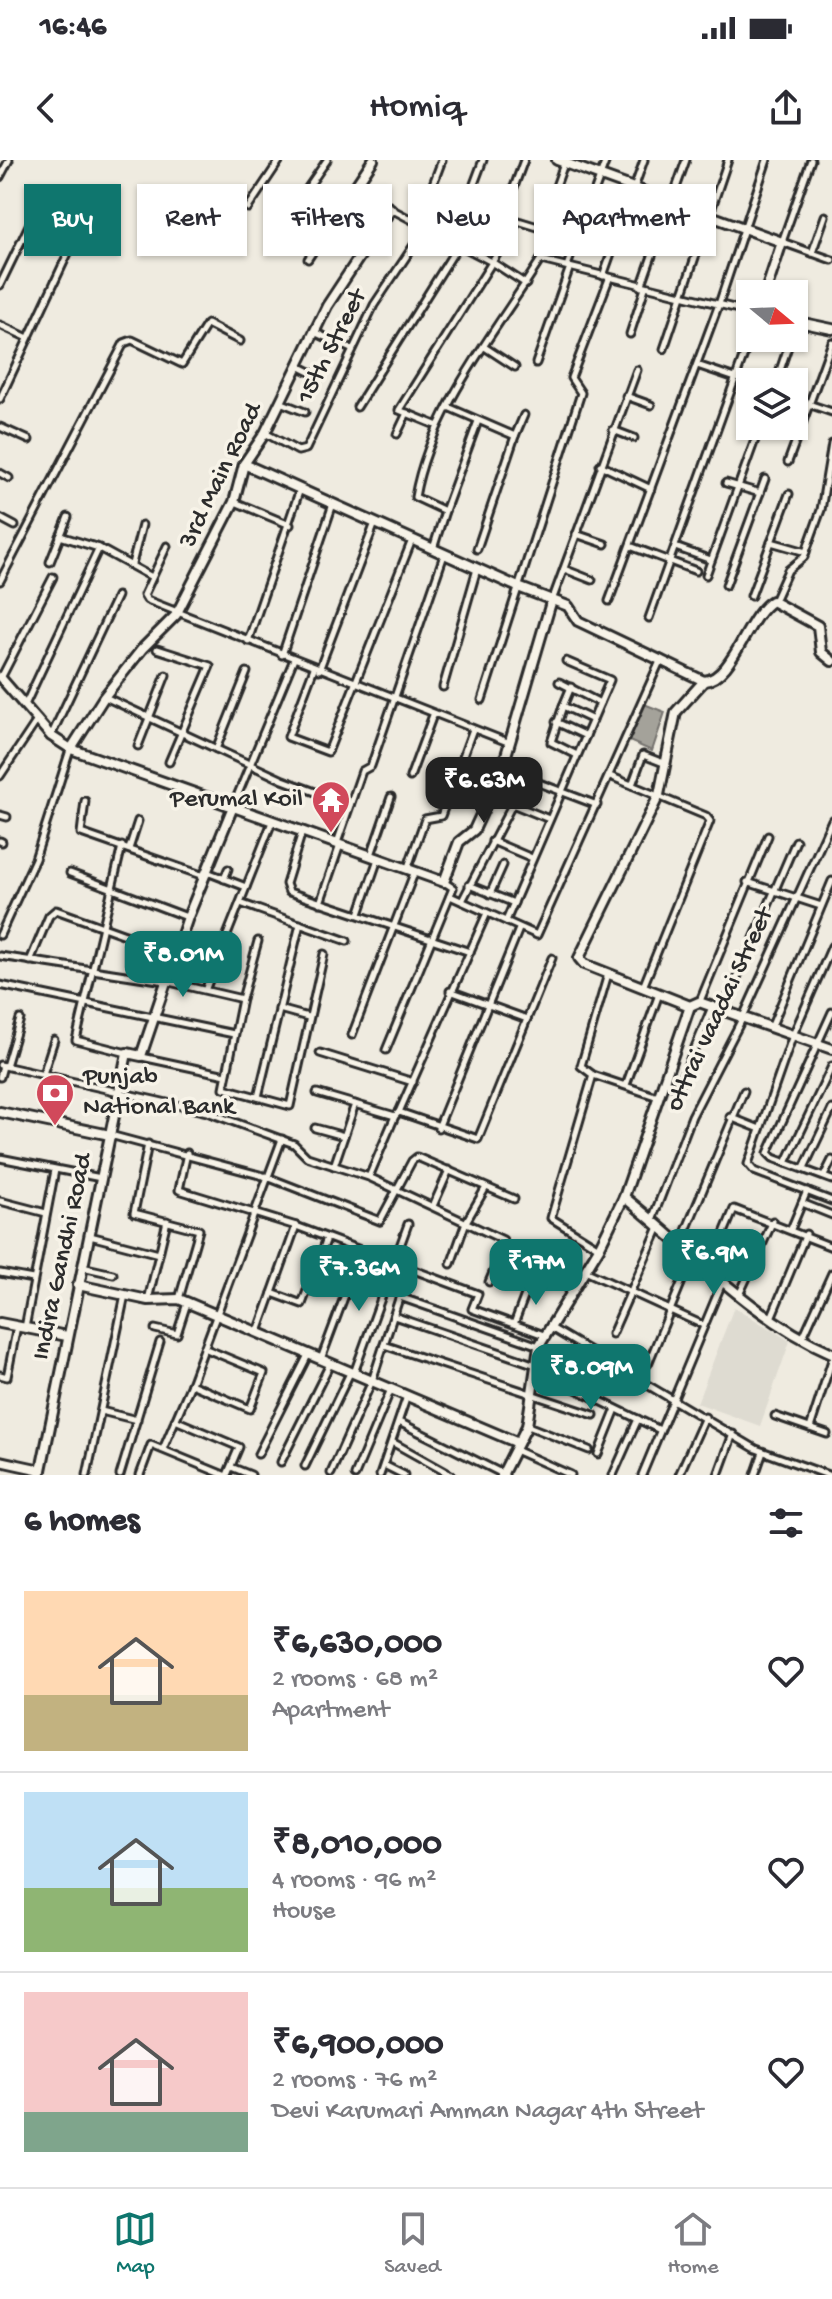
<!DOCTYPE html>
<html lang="en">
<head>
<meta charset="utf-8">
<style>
	body { margin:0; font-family:"Gochi Hand",sans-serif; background:#f7f7f7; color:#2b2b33; height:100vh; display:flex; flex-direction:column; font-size:30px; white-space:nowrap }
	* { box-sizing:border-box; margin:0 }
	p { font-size:26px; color:#7c7c81 }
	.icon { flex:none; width:44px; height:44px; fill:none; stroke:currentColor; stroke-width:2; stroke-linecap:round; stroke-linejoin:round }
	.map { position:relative; height:1315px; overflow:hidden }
	.sheet { display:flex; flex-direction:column; background:#fff; flex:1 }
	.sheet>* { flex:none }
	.hud { position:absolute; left:24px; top:24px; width:784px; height:72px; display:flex; gap:16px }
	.needle { width:52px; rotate:109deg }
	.fabs { position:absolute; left:736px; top:120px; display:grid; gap:16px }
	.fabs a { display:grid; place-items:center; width:72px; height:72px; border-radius:0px; background:#fff; box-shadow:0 2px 6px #0004; font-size:40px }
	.price { position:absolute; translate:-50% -68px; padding:0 18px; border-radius:16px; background:#0f766e; color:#fff; font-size:26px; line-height:52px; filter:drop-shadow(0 2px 4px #0008) }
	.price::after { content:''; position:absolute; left:50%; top:48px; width:24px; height:18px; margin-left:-12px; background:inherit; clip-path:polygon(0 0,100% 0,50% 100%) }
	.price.selected { background:#222; color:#fff }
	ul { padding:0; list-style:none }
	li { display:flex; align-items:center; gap:24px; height:200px; padding:0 24px }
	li+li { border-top:2px solid #e1e1e2 }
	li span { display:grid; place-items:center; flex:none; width:224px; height:160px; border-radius:0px; color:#555 }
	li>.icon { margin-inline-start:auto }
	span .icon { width:96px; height:96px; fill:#fffc; stroke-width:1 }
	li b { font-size:34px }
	h2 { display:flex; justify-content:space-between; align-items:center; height:96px; padding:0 24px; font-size:34px }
	.tag { padding:0 28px; border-radius:0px; background:#fff; box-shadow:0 2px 6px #0004; font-size:28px; line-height:72px }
	.tag.selected { background:#0f766e; color:#fff }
	.status { display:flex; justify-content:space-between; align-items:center; height:56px; padding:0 40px; background:#fff; direction:ltr }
	.status svg { height:22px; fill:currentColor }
	header { display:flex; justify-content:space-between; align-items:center; height:104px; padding:0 24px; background:#fff; font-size:36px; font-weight:600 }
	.dock { display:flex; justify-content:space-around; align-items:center; height:112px; border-top:2px solid #e1e1e2; background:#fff; font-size:22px; color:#7c7c81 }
	.dock a { display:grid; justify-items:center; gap:4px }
	.dock .selected { color:#0f766e }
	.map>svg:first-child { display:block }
</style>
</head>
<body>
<div class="status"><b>16:46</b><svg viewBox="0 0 49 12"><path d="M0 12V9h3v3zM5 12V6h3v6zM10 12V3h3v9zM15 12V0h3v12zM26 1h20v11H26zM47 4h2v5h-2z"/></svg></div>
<header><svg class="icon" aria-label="back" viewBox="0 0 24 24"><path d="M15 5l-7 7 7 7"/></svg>Homiq<svg class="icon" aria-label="share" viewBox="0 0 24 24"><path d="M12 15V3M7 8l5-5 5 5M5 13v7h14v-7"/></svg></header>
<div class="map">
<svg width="832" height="1315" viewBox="0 0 832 1315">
	<rect width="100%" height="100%" fill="#efebe0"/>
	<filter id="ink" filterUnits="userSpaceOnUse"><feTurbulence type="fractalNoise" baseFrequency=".0125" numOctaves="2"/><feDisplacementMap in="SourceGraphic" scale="16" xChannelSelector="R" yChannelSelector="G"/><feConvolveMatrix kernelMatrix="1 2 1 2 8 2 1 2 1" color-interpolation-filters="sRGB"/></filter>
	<g filter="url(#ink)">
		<!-- built -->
		<polygon fill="#dedbd1" points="734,1147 790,1181 760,1266 697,1243"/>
		<!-- water -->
		<polygon fill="#a4a29a" stroke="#74726e" stroke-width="2" points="644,544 665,552 652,591 629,581"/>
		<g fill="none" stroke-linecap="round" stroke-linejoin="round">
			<defs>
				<g id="street">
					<polyline points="811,0 782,82 832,100"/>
					<polyline points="0,17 9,0"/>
					<polyline points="474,24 483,0"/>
					<polyline points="514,27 524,0"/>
					<polyline points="248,48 280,0"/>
					<polyline points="391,49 492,102 526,124"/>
					<polyline points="418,64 442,0"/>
					<polyline points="541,68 565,1"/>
					<polyline points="278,71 327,0"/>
					<polyline points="812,93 825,56"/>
					<polyline points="308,99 355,27"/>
					<polyline points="541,100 750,152"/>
					<polyline points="567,106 606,0"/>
					<polyline points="603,116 644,0"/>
					<polyline points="0,125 33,57"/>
					<polyline points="641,127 686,0"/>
					<polyline points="0,165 26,177"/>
					<polyline points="314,172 351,189"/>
					<polyline points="630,174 645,128"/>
					<polyline points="486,188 515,207"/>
					<polyline points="664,189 728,0"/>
					<polyline points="536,203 570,107"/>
					<polyline points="697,205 750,223"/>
					<polyline points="298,206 320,217"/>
					<polyline points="776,222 791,178"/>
					<polyline points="626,236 651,245"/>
					<polyline points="0,239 70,89"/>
					<polyline points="794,239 832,252"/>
					<polyline points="280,242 305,252"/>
					<polyline points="357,247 491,33"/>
					<polyline points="448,247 515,276 477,389"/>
					<polyline points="0,267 29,280"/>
					<polyline points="613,270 634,278"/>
					<polyline points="265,273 298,291 306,289 374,145 426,67"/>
					<polyline points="397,274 407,253"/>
					<polyline points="515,276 524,255"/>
					<polyline points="788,302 832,182"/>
					<polyline points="600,305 651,329"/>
					<polyline points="0,313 9,318"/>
					<polyline points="726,323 760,333"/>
					<polyline points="235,342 290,365"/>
					<polyline points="445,351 478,261"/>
					<polyline points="0,358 15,366"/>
					<polyline points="576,374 605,384"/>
					<polyline points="60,376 99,388 150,416"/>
					<polyline points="771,382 806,392"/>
					<polyline points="167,386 144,435 147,440 510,583"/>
					<polyline points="630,386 696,411"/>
					<polyline points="675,387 711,400"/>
					<path d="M 433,389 L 445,351 L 415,337 C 431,244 507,158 554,78 L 541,68 L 518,61 L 399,250 L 438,266"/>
					<polyline points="50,402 68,357"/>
					<polyline points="132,404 142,365"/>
					<polyline points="564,409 592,420"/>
					<polyline points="706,415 760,266"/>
					<polyline points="0,421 124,183 132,180 182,204 207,164 240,181"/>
					<polyline points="726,425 765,319"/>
					<polyline points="751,436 789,334"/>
					<polyline points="553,438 637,210"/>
					<polyline points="609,441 719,144 767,0"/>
					<polyline points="774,441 788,410 804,397 821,350 832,284"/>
					<polyline points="649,458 750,178"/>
					<polyline points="248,481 300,329"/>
					<polyline points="157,489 210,506 169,602"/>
					<polyline points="282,495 333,344"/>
					<polyline points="314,508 288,577 328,592 412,380"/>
					<polyline points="319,510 375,363"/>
					<polyline points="1,518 53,417"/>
					<polyline points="559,522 600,543"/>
					<polyline points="443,527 477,409"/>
					<polyline points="105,537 283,620 350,645"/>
					<polyline points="482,540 581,233 571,218 609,119"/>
					<polyline points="26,543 99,388"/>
					<polyline points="563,546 571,527"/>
					<polyline points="556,562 586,576"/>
					<polyline points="51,576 117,436"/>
					<polyline points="138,586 166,515"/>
					<polyline points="216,589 247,512"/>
					<polyline points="577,595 551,582 563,546 593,560"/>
					<polyline points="502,609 597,645"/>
					<polyline points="0,616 38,559"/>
					<polyline points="610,616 706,656 710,661 643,827"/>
					<polyline points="410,617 433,555"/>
					<polyline points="632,625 643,595 666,604"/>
					<polyline points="85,641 81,673 204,716"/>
					<polyline points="512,644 549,659"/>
					<polyline points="233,646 294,499"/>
					<polyline points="0,655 7,657"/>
					<polyline points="302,672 286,724 289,732 470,792"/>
					<polyline points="0,681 2,682"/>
					<polyline points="492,681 532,698"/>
					<polyline points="337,683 362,611 371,606 444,395"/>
					<polyline points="122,686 76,880 127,893"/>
					<polyline points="129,689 138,661"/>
					<polyline points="371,695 391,637"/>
					<polyline points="408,707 425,659 441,656 473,569"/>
					<polyline points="207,712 246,727"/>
					<polyline points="70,713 187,757"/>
					<polyline points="224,719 228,709"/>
					<polyline points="747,722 821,746"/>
					<polyline points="469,725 514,743"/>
					<polyline points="490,734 503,705"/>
					<polyline points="450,736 537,775 661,499"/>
					<polyline points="462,741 526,618"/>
					<polyline points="240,743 347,781"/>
					<polyline points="320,743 340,685"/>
					<polyline points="359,754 378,699"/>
					<polyline points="506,761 610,520 566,501"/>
					<polyline points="0,775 35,699 70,590"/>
					<polyline points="258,781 242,839 224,928 290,946 324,794"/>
					<polyline points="832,786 793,875 748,1004 754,1011 832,1041"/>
					<polyline points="0,796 165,821 242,839"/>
					<polyline points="30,801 49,756 56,750 175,793"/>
					<polyline points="608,814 581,906 593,915 658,937"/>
					<polyline points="0,825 234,874"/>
					<polyline points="206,828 272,662"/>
					<polyline points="450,831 527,859"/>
					<polyline points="700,841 768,676"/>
					<polyline points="279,849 308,857"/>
					<polyline points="723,850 796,681"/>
					<polyline points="832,852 768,993 773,998 832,1020"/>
					<polyline points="771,868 832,721"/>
					<polyline points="352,875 415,711"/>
					<polyline points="386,890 453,728 444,722"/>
					<polyline points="320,893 413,922"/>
					<polyline points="142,897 226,915"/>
					<polyline points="0,905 207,952 294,984 307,997 369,1017 503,1080 505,1085 489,1122"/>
					<polyline points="6,906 20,859"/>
					<polyline points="43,914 54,880"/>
					<polyline points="593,915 551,1058 599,1088"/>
					<polyline points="0,917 3,906"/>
					<polyline points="664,921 675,926 680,923 712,847"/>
					<polyline points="626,925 659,834"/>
					<polyline points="317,933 395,956 399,952 478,979 552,798"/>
					<polyline points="258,937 300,764"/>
					<polyline points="399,952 487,753"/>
					<polyline points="730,957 760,969"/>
					<polyline points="315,968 344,976"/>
					<polyline points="438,968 519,769"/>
					<polyline points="110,975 267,1017 380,1061 412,1001 417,997 514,1039"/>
					<polyline points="148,984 134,1053 199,1070 179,1139"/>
					<polyline points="187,993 179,1030 296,1066 478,1134 472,1149 544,1175"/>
					<polyline points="0,998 101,1018"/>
					<polyline points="786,1003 832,906"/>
					<polyline points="334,1006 355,944"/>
					<polyline points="804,1008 832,949"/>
					<polyline points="824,1016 832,1000"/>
					<polyline points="369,1017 395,956"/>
					<polyline points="0,1041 46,1053"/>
					<polyline points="802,1043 832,1055"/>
					<polyline points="433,1046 449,1010"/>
					<polyline points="652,1060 692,956 742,859 832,660"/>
					<polyline points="791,1069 807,1031"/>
					<polyline points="90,1076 159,1094"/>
					<polyline points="680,1085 744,931"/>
					<polyline points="451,1104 466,1062 485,1029"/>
					<polyline points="82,1107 113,1114"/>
					<polyline points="709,1109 734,1049 832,1087"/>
					<polyline points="585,1111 703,1165"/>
					<polyline points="0,1113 33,1119"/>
					<polyline points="272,1133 302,1144 327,1078"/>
					<polyline points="739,1135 773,1061"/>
					<polyline points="400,1137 539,1186"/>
					<polyline points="148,1140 167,1061"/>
					<polyline points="394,1156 533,1204"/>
					<polyline points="771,1158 806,1074"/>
					<polyline points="514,1164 531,1119"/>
					<polyline points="25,1168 55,1010"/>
					<polyline points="551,1168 756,1289 828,1315"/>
					<polyline points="155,1169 177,1174 187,1143"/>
					<polyline points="258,1172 296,1066"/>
					<polyline points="612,1174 659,1067"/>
					<polyline points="803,1177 832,1113"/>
					<polyline points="384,1185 594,1255"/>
					<polyline points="321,1199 355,1108"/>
					<polyline points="648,1204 692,1097"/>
					<polyline points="535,1209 660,1270"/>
					<polyline points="354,1213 408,1064"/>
					<polyline points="0,1215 7,1217 17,1166"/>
					<polyline points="191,1224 250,1249 264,1213 204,1188"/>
					<polyline points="101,1251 137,1260"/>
					<polyline points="775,1256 827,1274"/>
					<polyline points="175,1260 239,1287 227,1315"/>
					<polyline points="399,1262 505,1315"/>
					<polyline points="528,1266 589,1290"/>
					<polyline points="810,1268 832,1200"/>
					<polyline points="392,1282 451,1315"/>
					<polyline points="163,1289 191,1224 282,979"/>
					<polyline points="515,1290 571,1315"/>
					<polyline points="258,1294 308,1195"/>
					<polyline points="598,1294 616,1249"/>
					<polyline points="281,1302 330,1204"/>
					<polyline points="384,1305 404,1315"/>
					<polyline points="305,1306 350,1213"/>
					<polyline points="231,1307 251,1315"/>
					<polyline points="331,1313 372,1221 409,1108"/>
					<polyline points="87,1315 125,1135"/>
					<polyline points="120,1315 160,1182"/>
					<polyline points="140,1315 151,1285 224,1315"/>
					<polyline points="355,1315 391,1229"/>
					<polyline points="380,1315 407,1236"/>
					<polyline points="613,1315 638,1259"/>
					<polyline points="642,1315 722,1123"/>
					<polyline points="679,1315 705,1257"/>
					<polyline points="718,1315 733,1274"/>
					<polyline points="755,1315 763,1292"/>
				</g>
				<g id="secondary">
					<polyline points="557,0 782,82 765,134"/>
					<polyline points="794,161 832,169"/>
					<path d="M 244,304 L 518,427 L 568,446 L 578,461 L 704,521 C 733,519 747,456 772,441 L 818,466 L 821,492 L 832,501"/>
					<polyline points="0,517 51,576 71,589 444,722 459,682 474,670 502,609 552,439"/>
					<polyline points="704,521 676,552 659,635 579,798 584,804 690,846 699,842 832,889"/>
					<polyline points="71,589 104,537 142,489 176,455 234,342 244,304 265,273 327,146 391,49 355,27 373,0"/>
					<polyline points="0,952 110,975"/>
					<path d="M 624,1037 C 692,1091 751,1158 832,1193"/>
					<polyline points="78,1125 148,1140 179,1139 518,1283"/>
					<polyline points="0,1163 67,1176"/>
					<polyline points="0,1301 41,1310"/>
					<polyline points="40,1315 127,893 141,896 188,757 232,649"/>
					<polyline points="502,1315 527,1266 539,1186 599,1088 624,1037 690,846"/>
				</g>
			</defs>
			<!-- street casing -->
			<use href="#street" stroke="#2b2b2b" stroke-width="11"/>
			<!-- secondary casing -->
			<use href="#secondary" stroke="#2b2b2b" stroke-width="14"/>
			<!-- street -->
			<use href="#street" stroke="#f7f3e8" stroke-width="5"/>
			<!-- secondary -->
			<use href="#secondary" stroke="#f7f3e8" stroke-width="8"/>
		</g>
	</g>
	<!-- icons -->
	<defs>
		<symbol id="temple-pin" viewBox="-11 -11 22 30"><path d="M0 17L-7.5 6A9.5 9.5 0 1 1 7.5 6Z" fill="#d1495b" stroke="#f7f3e8"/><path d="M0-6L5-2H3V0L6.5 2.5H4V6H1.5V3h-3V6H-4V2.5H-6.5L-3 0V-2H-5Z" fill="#fff"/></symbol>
		<symbol id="bank-pin" viewBox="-11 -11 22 30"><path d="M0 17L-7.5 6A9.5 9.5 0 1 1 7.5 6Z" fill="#d1495b" stroke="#f7f3e8"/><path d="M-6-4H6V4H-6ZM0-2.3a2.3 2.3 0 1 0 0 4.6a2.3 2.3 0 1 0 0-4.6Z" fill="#fff"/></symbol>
	</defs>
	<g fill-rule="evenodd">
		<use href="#temple-pin" x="309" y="618" width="44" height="60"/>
		<use href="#bank-pin" x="33" y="911" width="44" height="60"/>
	</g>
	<g text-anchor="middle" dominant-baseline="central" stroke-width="7" stroke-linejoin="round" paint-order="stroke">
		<!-- street labels -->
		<g font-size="26" fill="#2b2b2b" stroke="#f7f3e8">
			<text transform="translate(333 187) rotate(-63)">15th Street</text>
			<text transform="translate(222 316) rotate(-64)">3rd Main Road</text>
			<text transform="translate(721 850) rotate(-65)">ottrai vaadai Street</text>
			<text transform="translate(64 1097) rotate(-78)">Indira Gandhi Road</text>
		</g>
		<!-- poi labels -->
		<g font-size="26" fill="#2b2b2b" stroke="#f7f3e8" text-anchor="end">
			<text x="303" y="640">Perumal Koil</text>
			<text x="83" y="918" text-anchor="start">Punjab<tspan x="83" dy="30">National Bank</tspan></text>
		</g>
	</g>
</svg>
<div class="fabs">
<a><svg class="needle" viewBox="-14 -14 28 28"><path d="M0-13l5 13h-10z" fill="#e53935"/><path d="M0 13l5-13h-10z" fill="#7c7c81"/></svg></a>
<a><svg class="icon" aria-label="layers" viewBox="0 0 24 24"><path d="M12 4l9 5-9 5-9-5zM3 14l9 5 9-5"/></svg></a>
</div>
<b class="price selected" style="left:484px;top:665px">₹6.63M</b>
<b class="price" style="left:183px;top:839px">₹8.01M</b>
<b class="price" style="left:714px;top:1137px">₹6.9M</b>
<b class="price" style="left:536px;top:1147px">₹17M</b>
<b class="price" style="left:359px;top:1153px">₹7.36M</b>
<b class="price" style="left:591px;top:1252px">₹8.09M</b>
<div class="hud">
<a class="tag selected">Buy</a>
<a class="tag">Rent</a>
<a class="tag">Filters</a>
<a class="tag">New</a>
<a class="tag">Apartment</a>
</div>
</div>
<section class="sheet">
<h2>6 homes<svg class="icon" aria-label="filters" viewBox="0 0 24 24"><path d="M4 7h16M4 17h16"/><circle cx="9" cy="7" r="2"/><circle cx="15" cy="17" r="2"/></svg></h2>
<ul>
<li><span style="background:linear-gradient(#ffd9b3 65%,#c2b280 0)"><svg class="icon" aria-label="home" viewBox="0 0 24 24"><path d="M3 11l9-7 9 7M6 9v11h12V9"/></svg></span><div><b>₹6,630,000</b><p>2 rooms · 68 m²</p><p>Apartment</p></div><svg class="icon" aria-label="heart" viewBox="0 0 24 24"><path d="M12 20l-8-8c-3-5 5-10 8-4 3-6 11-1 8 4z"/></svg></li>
<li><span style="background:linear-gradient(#bfe0f5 60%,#8fb573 0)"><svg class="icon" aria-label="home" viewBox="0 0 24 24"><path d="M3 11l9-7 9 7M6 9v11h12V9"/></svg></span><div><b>₹8,010,000</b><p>4 rooms · 96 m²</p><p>House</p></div><svg class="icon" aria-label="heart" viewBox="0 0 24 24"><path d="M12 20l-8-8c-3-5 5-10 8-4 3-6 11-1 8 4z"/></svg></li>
<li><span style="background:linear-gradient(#f6c9c9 75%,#7fa58c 0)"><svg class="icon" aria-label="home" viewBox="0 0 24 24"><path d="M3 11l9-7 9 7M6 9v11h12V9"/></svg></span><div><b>₹6,900,000</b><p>2 rooms · 76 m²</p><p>Devi Karumari Amman Nagar 4th Street</p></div><svg class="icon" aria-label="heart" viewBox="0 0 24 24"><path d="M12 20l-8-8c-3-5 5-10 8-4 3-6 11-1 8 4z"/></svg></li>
</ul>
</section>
<nav class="dock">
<a class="selected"><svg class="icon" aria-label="map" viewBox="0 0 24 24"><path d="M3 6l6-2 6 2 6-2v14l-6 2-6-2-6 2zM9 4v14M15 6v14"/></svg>Map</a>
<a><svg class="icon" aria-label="saved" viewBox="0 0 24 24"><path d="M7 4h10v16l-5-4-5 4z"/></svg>Saved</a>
<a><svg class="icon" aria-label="home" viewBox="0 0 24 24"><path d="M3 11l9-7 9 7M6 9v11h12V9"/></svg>Home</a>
</nav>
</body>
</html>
